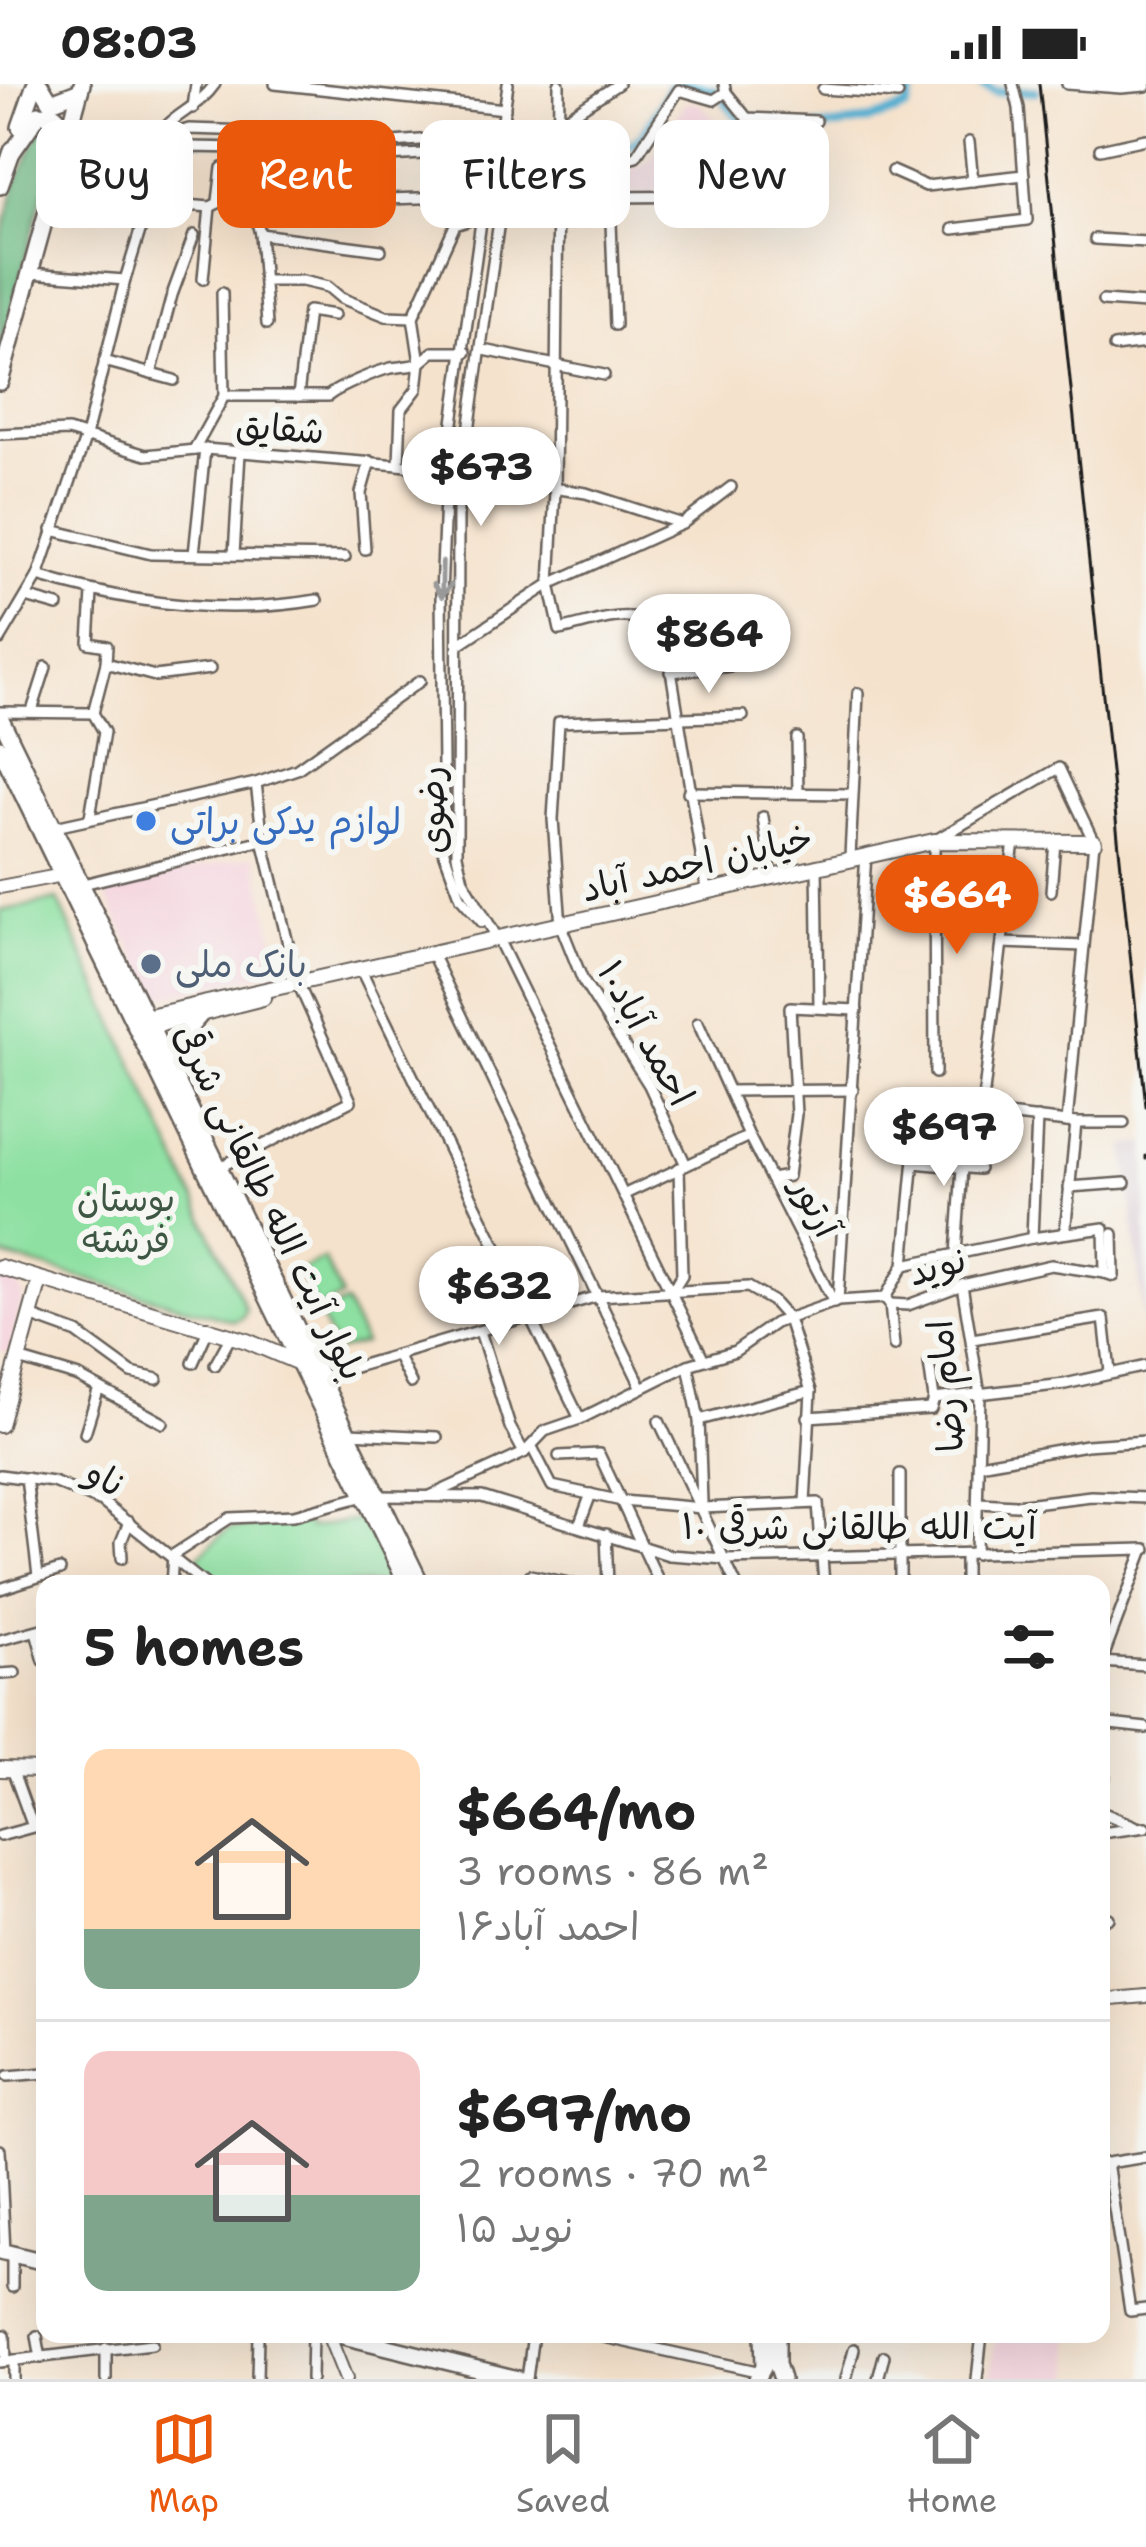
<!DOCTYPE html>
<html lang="en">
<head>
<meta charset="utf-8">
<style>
	body { margin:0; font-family:"Shantell Sans","Playpen Sans Arabic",sans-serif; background:#f6f6f6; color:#222; height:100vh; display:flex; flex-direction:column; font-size:45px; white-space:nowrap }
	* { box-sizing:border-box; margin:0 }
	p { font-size:39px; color:#767676 }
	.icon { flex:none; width:66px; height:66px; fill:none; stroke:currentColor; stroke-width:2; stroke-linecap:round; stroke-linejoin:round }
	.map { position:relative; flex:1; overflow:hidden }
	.details { position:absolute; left:36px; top:1491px; width:1074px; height:768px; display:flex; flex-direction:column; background:#fff; border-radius:24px; box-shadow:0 12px 48px #0002 }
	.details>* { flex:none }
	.banner { position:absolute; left:36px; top:36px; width:1074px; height:108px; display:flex; gap:24px }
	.price { position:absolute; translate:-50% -102px; padding:0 27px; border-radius:42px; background:#fff; color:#222; font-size:39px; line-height:78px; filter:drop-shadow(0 3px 6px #0008) }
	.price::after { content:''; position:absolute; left:50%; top:72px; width:36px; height:27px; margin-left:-18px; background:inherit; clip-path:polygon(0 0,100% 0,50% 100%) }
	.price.current { background:#ea580c; color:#fff }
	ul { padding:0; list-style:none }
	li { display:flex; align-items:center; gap:36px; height:300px; padding:0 48px }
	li+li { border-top:3px solid #e0e0e0 }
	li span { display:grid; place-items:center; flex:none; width:336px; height:240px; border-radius:24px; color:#555 }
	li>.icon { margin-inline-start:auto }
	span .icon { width:144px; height:144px; fill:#fffc; stroke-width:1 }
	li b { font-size:51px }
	h2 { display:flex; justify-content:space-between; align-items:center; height:144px; padding:0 48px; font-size:51px }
	.pill { padding:0 42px; border-radius:24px; background:#fff; box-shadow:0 12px 48px #0002; font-size:42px; line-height:108px }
	.pill.current { background:#ea580c; color:#fff }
	.status { display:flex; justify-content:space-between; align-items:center; height:84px; padding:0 60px; background:#fff; direction:ltr }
	.status svg { height:33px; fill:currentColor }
	.tab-bar { display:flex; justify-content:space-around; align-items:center; height:168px; border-top:3px solid #e0e0e0; background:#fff; font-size:33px; color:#767676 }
	.tab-bar a { display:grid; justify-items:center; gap:6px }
	.tab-bar .current { color:#ea580c }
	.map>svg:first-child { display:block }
</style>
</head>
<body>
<div class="status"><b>08:03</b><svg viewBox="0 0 49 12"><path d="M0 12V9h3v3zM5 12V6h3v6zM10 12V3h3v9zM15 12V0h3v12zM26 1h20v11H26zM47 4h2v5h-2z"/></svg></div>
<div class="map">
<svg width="1146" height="2295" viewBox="0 0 1146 2295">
	<rect width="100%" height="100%" fill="#f6f6f2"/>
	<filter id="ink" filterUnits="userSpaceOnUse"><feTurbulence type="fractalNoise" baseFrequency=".00833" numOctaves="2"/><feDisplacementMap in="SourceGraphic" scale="24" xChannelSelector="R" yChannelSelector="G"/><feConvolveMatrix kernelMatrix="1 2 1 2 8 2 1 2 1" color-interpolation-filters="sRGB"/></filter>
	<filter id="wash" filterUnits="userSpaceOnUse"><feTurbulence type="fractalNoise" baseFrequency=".004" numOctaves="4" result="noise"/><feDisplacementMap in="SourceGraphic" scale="48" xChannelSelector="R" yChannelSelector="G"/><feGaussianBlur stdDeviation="2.7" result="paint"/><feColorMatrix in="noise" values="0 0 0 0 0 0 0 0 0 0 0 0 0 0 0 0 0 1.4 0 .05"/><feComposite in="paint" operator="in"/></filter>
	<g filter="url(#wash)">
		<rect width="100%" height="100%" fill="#f5e2cc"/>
		<!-- built -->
		<g fill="#f5cfdb">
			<polygon points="687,17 698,19 758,77 759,91 725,109 630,110 628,84 648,79"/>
			<polygon points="255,771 281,886 156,914 103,805"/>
			<polygon points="0,1191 13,1195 23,1211 9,1269 0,1267"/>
			<polygon points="996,2250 1069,2250 1074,2295 991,2295"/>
		</g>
		<!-- industrial -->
		<polygon fill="#d1bdcc" points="1146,1059 1146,1258 1125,1062"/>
		<!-- green -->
		<g fill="#8de0a1" stroke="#547e5e" stroke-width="3">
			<polygon points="58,816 246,1226 242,1234 234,1237 0,1171 0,827"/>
			<polygon points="324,1175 342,1213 317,1225 298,1187"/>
			<polygon points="345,1219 364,1259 336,1267 319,1231"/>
			<polygon points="362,1435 394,1500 213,1500 192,1478 228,1445 306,1436 308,1444"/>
		</g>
		<!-- forest -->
		<polygon fill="#72be87" stroke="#476d52" stroke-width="3" points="44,37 53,38 56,61 0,269 0,159 16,99"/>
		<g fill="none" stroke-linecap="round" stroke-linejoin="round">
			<!-- canal -->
			<g stroke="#52afd0" stroke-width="9">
				<polyline points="980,0 995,8 1036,7"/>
				<path d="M 725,17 L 748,45 C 801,47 858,45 907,23 L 914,0"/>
				<path d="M 567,58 L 624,65 C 647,54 657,26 669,5 L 683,0 L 715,7"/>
				<polyline points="78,91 191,54 377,64 458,58 532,75 554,62"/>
			</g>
		</g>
	</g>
	<g filter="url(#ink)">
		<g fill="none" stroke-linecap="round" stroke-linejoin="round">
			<defs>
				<g id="minor">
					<polyline points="275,0 505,25"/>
					<polyline points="1067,0 1121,4 1146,2"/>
					<polyline points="823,5 898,10"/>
					<polyline points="726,8 747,34 816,37"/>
					<polyline points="193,24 196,0"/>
					<polyline points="501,50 508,68 506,88 458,424 457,771 463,796 498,855 704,1276"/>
					<path d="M 156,56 C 170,30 197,26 215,0"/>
					<polyline points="969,58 973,97"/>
					<polyline points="1100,65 1146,55"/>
					<polyline points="57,87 189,45 320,49 379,59 501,50 560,38 618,0"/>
					<polyline points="892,87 926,102 1024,91"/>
					<polyline points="250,110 260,150 267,240"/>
					<polyline points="50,111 188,63 301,65 371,73 491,66"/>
					<polyline points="610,113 615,241"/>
					<polyline points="618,113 618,77 636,72 679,6 714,16 726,8 724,0"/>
					<polyline points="502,114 723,112"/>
					<polyline points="218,117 222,84"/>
					<polyline points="151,118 210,123 235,111 263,107 322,117 484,112"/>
					<polyline points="953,145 1027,136 1019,24 1013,0"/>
					<polyline points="260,150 381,166"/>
					<polyline points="1095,155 1146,158"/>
					<polyline points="30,189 125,196"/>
					<polyline points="203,195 210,123"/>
					<polyline points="265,197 302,197 328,203 341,214 386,232 413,233"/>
					<polyline points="222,209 224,312"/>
					<polyline points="1103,217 1146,220"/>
					<polyline points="1114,263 1146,259"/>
					<polyline points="484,266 604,291"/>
					<polyline points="104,277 174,296"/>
					<polyline points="151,290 172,211 194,151"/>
					<polyline points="298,312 308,227 334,231"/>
					<polyline points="0,350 68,347 146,371 205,365 399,381 586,409 682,440"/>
					<path d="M 194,366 L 224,312 L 328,312 C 339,303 377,287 391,284 C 402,282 410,283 420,279 L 413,233 L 455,141 L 482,132"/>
					<polyline points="399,381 401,326 417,305 420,279 433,268 466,268"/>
					<polyline points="52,446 151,470 345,473"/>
					<polyline points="365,465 361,409 370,377"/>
					<polyline points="194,470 205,365"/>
					<polyline points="234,471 240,369"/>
					<path d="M 38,492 C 130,520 223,532 317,516"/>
					<polyline points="92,509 89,559 107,562 106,579"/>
					<polyline points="26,513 58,522"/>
					<polyline points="0,556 38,492 86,352 125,196 163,72"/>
					<polyline points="458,561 550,500 555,407 559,0"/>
					<polyline points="670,588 732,582"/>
					<polyline points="32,627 46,583"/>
					<polyline points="0,628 93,629"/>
					<polyline points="93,629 106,579 155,592 210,585"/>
					<polyline points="797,654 798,709"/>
					<polyline points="688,708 851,710"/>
					<polyline points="90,733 104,648 93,629"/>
					<polyline points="763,733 772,792"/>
					<polyline points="55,743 256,699 297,685 420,597"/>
					<polyline points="850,773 858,609"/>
					<polyline points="817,781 819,922"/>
					<polyline points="83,800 263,756"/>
					<polyline points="1051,807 1055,758"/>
					<path d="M 707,808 L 668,568 C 647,513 606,536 560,546 L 550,500 L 682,440 L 731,403"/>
					<polyline points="482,838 461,814 444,768 441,511 446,389 491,66 501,50 508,0"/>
					<polyline points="1002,859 1084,862"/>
					<polyline points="432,870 641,1302"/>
					<polyline points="361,886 580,1335"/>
					<polyline points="698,939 749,1052 834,1219"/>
					<polyline points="935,989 934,757 1059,684 1094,758 1067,1038"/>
					<polyline points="729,1007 853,1006"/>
					<polyline points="982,1025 1014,757"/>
					<polyline points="914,1079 979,1085"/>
					<polyline points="686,1081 649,1001 583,897 561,842 553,735 559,638 743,632"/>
					<polyline points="220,1083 351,1017 297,897 263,756 256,699"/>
					<polyline points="771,1095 788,1092 796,1030 790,923 857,926"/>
					<polyline points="1069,1103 1125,1099"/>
					<polyline points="625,1110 749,1052"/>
					<polyline points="1065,1149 1076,1039"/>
					<polyline points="1032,1154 1037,1034"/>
					<polyline points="956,1170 962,1084"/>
					<polyline points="904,1181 1032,1154 1104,1144 1105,1189"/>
					<polyline points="1105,1189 1114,1192 1113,1150"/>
					<polyline points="962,1201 980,1311 976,1470"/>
					<polyline points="672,1207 682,1191 679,1084"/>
					<polyline points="885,1214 904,1181 919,1021 1076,1039 1124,1039"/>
					<polyline points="838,1217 866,770"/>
					<polyline points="890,1220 894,1262"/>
					<polyline points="30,1232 77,1249 132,1289 157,1295"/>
					<polyline points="480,1247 510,1343 524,1369"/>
					<polyline points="972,1255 1104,1234 1110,1288"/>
					<polyline points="397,1271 411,1299"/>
					<polyline points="18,1275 79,1293 163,1339"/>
					<polyline points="193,1279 208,1246"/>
					<polyline points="929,1279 934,1315"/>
					<polyline points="215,1281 231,1252"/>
					<polyline points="688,1281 699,1336 702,1418"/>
					<polyline points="321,1293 598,1212 748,1203 772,1217 788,1235 811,1307 805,1419"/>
					<polyline points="934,1315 1065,1300 1146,1282"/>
					<polyline points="808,1333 931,1325 934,1315"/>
					<polyline points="699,1336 811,1307"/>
					<polyline points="659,1337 736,1500"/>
					<polyline points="85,1349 99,1304"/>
					<polyline points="349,1349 437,1353"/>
					<polyline points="532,1363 552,1402 622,1417 702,1424 818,1419 824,1500"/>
					<polyline points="559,1372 599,1370 660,1500"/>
					<polyline points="979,1380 1086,1361 1146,1357"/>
					<polyline points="0,1391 53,1398 102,1418 205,1500"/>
					<polyline points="26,1394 38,1492"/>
					<polyline points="379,1412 482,1413 669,1471 725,1475 1146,1465"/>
					<polyline points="430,1412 524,1369 545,1347 580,1335 688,1281 735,1267 775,1239 838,1217 885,1214 890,1220 908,1221 962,1201 1051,1181 1105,1189"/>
					<polyline points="978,1419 1016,1421 1091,1412 1146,1414"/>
					<polyline points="579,1442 591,1410"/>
					<polyline points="606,1450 608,1500"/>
					<polyline points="173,1471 230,1434 294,1431 364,1412"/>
					<polyline points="965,1471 965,1500"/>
					<polyline points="122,1474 121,1458 129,1438"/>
					<polyline points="530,1491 574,1500"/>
					<polyline points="171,1500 173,1471"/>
					<polyline points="900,1500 900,1390"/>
					<polyline points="0,1505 60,1486"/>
					<polyline points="36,1547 44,1577"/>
					<polyline points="0,1556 45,1544"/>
					<polyline points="1101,1578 1146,1581"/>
					<polyline points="1101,1579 1144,1465"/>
					<polyline points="0,1590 15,1589"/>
					<polyline points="1101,1639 1146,1644"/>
					<polyline points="1101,1691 1105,1693"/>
					<polyline points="1101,1728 1135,1742"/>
					<polyline points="1101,1749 1146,1743"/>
					<polyline points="0,1752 33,1743 12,1685"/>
					<polyline points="1101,1834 1109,1834"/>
					<polyline points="8,1992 45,1989"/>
					<polyline points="0,2066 5,2168"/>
					<polyline points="1146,2073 1107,2079 1130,2227 1146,2225"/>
					<polyline points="12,2203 12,2170"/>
					<polyline points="590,2250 761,2288"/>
					<polyline points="5,2251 6,2277"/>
					<polyline points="37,2252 41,2274"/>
					<polyline points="106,2264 106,2295"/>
					<polyline points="0,2278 152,2260"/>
					<polyline points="14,2295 14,2276"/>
					<polyline points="257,2295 258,2250"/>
					<polyline points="311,2295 312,2250"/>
					<polyline points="527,2295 533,2250"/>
					<polyline points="846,2295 854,2265"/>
					<polyline points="878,2295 884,2272"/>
					<polyline points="977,2295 982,2250"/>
				</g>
				<g id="tertiary">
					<polyline points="0,803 63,791"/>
					<polyline points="1101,1916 1146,1912"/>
					<polyline points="328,2250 346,2295"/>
				</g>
				<g id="secondary">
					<polyline points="140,934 934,757 1094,758"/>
					<polyline points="145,944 263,914"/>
					<polyline points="0,1183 247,1257 299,1279"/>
					<polyline points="0,1341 40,1196"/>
					<polyline points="0,1685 45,1686"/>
				</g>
				<g id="primary">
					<polyline points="40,0 51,18 80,7"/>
					<polyline points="20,43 35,0"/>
					<polyline points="11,70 39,30 55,31 61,37 61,52"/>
					<polyline points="0,102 13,65"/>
					<polyline points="0,298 82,0"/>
					<polyline points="0,633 421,1500"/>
					<polyline points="0,664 407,1500"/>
					<polyline points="172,983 180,955 201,930"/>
					<polyline points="0,2167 45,2178"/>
					<polyline points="335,2250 518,2295"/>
					<polyline points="777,2250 777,2280 782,2295"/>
					<polyline points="757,2295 764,2282 763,2250"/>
				</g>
			</defs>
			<!-- minor casing -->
			<use href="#minor" stroke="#68615a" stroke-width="14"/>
			<!-- tertiary casing -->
			<use href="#tertiary" stroke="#68615a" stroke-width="16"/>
			<!-- secondary casing -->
			<use href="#secondary" stroke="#68615a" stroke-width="18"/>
			<!-- primary casing -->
			<use href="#primary" stroke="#68615a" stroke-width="20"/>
			<!-- minor -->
			<use href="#minor" stroke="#fff" stroke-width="9"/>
			<!-- tertiary -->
			<use href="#tertiary" stroke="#fff" stroke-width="12"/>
			<!-- secondary -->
			<use href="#secondary" stroke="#fff" stroke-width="14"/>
			<!-- primary -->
			<use href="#primary" stroke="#fff" stroke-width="15"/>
			<!-- rail -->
			<g stroke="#1c1c1c" stroke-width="3">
				<polyline points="1039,0 1146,1022"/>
				<polyline points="1146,1072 1146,1075"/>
			</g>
		</g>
		<!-- one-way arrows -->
		<defs><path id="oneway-shaft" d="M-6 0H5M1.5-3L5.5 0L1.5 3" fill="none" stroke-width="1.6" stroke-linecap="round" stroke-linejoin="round" transform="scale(3)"/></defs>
		<use stroke="#999" href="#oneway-shaft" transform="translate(442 496) rotate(91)"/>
	</g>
	<!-- markers -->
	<circle fill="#3f7fe0" stroke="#f6f6f2" stroke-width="4.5" cx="146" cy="737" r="12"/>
	<circle fill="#5c6f8a" stroke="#f6f6f2" stroke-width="4.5" cx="151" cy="880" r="12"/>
	<g text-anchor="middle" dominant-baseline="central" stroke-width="12" stroke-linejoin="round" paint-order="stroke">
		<!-- street labels -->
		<g font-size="36" fill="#1c1c1c" stroke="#f6f6f2">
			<text transform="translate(280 344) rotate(4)">شقایق</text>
			<text transform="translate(432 726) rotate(-92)">رضوی</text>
			<text transform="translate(697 779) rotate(-13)">خیابان احمد آباد</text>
			<text transform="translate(646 949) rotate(61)">احمد آباد۱۰</text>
			<text transform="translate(270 1118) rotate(64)">بلوار آیت الله طالقانی شرقی</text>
			<text transform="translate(816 1123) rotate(63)">آرتور</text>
			<text transform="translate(937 1182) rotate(-16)">نوید</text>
			<text transform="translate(945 1302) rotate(-95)">امام رضا</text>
			<text transform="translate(105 1394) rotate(28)">ناو</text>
			<text x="859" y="1442">آیت الله طالقانی شرقی ۱۰</text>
		</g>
		<!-- shop labels -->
		<g font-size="36" fill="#366cbe" stroke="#f6f6f2" text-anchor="start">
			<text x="170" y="737">لوازم یدکی براتی</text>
		</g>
		<!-- service labels -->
		<g font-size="36" fill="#4e5e75" stroke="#f6f6f2" text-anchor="start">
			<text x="175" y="880">بانک ملی</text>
		</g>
		<!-- park labels -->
		<g font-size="36" fill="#3e5744" stroke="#f6f6f2">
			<text x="126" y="1114">بوستان<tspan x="126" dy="41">فرشته</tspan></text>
		</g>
	</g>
</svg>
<b class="price" style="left:481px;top:445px">$673</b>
<b class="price" style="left:709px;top:612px">$864</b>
<b class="price current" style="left:957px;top:873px">$664</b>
<b class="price" style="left:944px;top:1105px">$697</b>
<b class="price" style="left:499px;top:1264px">$632</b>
<div class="banner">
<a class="pill">Buy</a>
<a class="pill current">Rent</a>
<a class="pill">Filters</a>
<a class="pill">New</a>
</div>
<section class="details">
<h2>5 homes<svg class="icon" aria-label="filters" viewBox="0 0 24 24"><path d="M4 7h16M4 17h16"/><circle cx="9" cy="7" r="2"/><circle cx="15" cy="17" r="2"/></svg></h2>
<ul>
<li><span style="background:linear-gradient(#ffd9b3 75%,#7fa58c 0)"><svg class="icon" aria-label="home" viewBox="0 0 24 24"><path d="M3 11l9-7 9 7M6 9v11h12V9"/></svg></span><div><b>$664/mo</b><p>3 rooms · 86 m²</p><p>احمد آباد۱۶</p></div></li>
<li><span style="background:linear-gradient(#f6c9c9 60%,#7fa58c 0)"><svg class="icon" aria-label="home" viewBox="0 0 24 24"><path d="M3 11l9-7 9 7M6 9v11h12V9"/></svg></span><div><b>$697/mo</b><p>2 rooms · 70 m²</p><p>نوید ۱۵</p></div></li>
</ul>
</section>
</div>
<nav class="tab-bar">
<a class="current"><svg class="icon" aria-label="map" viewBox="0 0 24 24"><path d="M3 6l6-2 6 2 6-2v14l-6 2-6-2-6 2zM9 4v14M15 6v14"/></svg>Map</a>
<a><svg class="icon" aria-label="saved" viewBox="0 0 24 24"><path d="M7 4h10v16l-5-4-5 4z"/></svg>Saved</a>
<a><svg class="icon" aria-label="home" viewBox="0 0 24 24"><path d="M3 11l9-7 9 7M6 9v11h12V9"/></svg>Home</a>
</nav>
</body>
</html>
